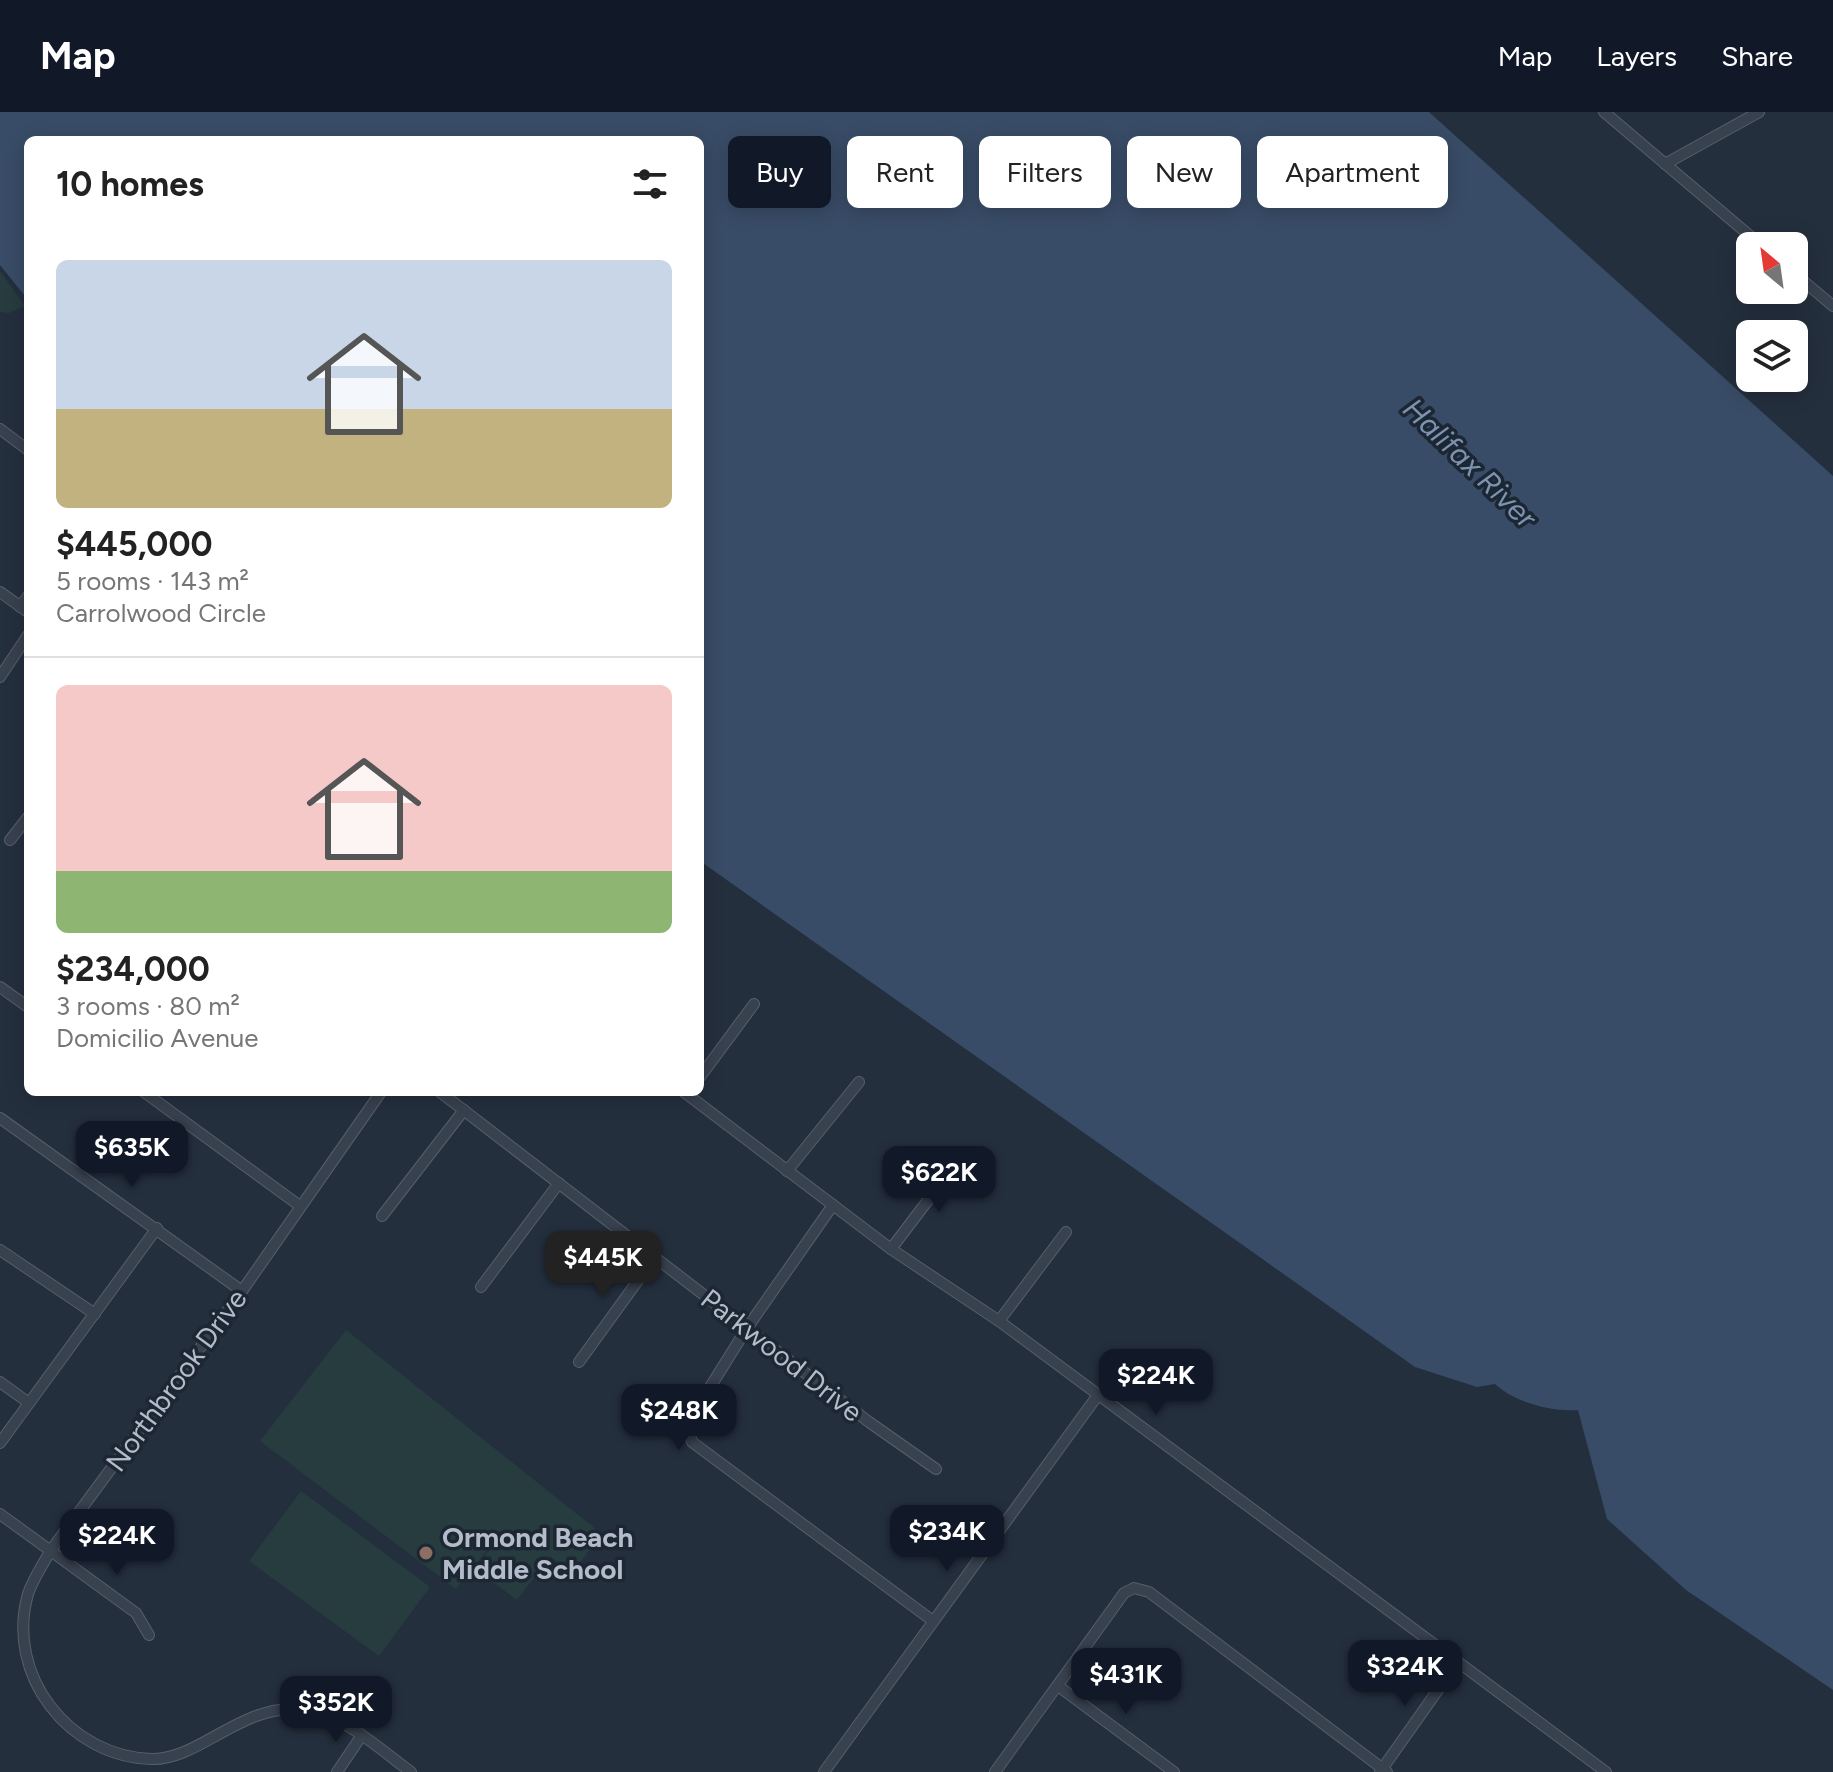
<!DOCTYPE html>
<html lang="en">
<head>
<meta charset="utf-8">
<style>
	body { margin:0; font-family:Figtree,sans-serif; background:#f2f2f2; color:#222; height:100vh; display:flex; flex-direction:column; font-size:30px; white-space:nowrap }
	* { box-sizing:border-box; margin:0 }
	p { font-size:26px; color:#767676 }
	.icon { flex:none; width:44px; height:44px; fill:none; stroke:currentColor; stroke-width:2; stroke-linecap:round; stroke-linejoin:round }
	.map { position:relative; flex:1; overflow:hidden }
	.drawer { position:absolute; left:24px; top:24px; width:680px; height:960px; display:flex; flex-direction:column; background:#fff; border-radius:12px; box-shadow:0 4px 20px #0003 }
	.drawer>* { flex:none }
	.hud { position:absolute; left:728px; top:24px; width:760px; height:72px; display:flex; gap:16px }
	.needle { width:52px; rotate:331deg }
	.controls { position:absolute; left:1736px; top:120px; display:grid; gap:16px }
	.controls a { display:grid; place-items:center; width:72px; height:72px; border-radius:12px; background:#fff; box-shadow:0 4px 20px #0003; font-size:40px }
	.price { position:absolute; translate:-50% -68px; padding:0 18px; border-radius:16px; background:#111827; color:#fff; font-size:26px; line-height:52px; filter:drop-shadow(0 2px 4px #0008) }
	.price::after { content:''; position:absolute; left:50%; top:48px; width:24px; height:18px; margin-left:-12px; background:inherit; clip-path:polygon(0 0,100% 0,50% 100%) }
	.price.current { background:#222; color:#fff }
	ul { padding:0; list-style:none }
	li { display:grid; align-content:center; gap:16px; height:424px; padding:0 32px }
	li+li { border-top:2px solid #e0e0e0 }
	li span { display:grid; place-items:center; height:248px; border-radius:12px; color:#555 }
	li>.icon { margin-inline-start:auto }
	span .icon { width:144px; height:144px; fill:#fffc; stroke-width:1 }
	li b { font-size:34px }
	h2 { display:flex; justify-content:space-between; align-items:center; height:96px; padding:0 32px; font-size:34px }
	.chip { padding:0 28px; border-radius:12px; background:#fff; box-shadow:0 4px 20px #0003; font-size:28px; line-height:72px }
	.chip.current { background:#111827; color:#fff }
	header { display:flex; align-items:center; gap:48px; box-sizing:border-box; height:112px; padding:0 40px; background:#111827; color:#fff }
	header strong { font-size:38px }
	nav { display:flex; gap:44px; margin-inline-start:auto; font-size:28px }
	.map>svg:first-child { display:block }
</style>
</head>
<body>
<header>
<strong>Map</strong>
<nav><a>Map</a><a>Layers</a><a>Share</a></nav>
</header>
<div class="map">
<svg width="1833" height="1660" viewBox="0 0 1833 1660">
	<rect width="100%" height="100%" fill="#242f3e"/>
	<!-- green -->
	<g fill="#263c3f">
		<polygon points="0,159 25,194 9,201 0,200"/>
		<polygon points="346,1218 602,1422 572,1461 550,1444 517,1488 475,1457 509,1411 456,1477 260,1329"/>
		<polygon points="301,1379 430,1475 379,1544 249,1449"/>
	</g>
	<!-- water -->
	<path fill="#394c67" d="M 0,0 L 1429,0 L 1833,364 L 1833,1578 L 1686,1478 L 1607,1407 L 1578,1298 C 1551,1300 1514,1290 1495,1272 L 1477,1275 L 1415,1255 L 700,749 L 700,28 L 28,28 L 28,188 L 0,153 Z"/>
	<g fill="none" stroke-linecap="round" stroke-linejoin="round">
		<defs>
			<g id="minor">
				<polyline points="1604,0 1762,134"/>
				<polyline points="1665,52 1759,0"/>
				<polyline points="1794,161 1833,194"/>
				<polyline points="0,317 28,338"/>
				<polyline points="0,480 28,500"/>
				<polyline points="20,495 28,484"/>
				<polyline points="0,565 28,523"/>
				<polyline points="10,728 28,705"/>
				<polyline points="0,875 28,895"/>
				<polyline points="700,965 754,892"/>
				<polyline points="144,980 300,1094"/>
				<path d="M 381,980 L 242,1179 L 51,1438 C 43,1452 33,1467 28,1482 C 5,1563 69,1645 152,1647 C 197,1648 240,1595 295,1597 C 340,1599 377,1635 411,1660"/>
				<polyline points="440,980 869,1310 936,1357"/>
				<polyline points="684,980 891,1137 999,1209 1606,1660"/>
				<polyline points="0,1006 242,1179"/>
				<polyline points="787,1059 859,970"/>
				<polyline points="833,1093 747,1216 687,1312 692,1330 933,1509"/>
				<polyline points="382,1104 464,998"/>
				<polyline points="891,1137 960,1046"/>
				<polyline points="0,1138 95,1202"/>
				<polyline points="481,1175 559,1071"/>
				<polyline points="999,1209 1066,1120"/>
				<polyline points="579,1250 655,1145"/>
				<polyline points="0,1270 29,1291"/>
				<polyline points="0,1331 157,1116"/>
				<polyline points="0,1402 136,1501 149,1523"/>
				<polyline points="1058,1574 1174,1660"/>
				<polyline points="337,1660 362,1623"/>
				<polyline points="824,1660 1098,1283"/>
				<polyline points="995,1660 1124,1481 1134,1476 1149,1480 1387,1660"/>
				<polyline points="1380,1660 1457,1551"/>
			</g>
		</defs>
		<!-- minor casing -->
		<use href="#minor" stroke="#565f6c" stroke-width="12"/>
		<!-- minor -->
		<use href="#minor" stroke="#38414e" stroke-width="10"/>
	</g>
	<!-- markers -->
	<circle fill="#8d6e63" stroke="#1d2633" stroke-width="3" cx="426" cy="1441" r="8"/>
	<g text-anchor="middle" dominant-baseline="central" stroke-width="7" stroke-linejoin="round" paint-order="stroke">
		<!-- street labels -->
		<g font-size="28" fill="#b4bcc9" stroke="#1d2633">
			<text transform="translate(782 1243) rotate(38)">Parkwood Drive</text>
			<text transform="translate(176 1268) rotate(-54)">Northbrook Drive</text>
		</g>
		<!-- poi labels -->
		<g font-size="28" font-weight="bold" fill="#b4bcc9" stroke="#1d2633" text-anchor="start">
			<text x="442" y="1425">Ormond Beach<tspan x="442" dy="32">Middle School</tspan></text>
		</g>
		<!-- water labels -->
		<g font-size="30" font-style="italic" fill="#7c92b1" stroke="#1d2633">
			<text transform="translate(1470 351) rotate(44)">Halifax River</text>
		</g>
	</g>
</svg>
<div class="controls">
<a><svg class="needle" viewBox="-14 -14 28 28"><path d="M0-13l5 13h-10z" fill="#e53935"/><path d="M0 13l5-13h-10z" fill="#767676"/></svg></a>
<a><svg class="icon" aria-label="layers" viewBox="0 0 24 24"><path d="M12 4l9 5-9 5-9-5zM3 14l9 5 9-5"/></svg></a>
</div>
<b class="price" style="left:132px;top:1077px">$635K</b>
<b class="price" style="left:939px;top:1102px">$622K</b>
<b class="price current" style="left:603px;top:1187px">$445K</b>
<b class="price" style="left:1156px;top:1305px">$224K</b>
<b class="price" style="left:679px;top:1340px">$248K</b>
<b class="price" style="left:947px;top:1461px">$234K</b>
<b class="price" style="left:117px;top:1465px">$224K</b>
<b class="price" style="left:1405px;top:1596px">$324K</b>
<b class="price" style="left:1126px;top:1604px">$431K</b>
<b class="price" style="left:336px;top:1632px">$352K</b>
<div class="hud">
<a class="chip current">Buy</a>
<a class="chip">Rent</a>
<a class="chip">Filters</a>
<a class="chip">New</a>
<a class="chip">Apartment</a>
</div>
<section class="drawer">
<h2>10 homes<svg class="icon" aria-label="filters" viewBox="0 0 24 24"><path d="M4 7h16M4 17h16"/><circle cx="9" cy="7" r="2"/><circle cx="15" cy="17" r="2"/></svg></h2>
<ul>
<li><span style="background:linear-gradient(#c9d6e8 60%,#c2b280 0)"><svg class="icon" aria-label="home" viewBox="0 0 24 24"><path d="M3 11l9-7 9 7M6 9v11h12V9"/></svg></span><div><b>$445,000</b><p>5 rooms · 143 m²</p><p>Carrolwood Circle</p></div></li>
<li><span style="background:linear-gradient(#f6c9c9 75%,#8fb573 0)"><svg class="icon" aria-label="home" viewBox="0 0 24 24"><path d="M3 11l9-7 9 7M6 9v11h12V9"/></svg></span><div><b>$234,000</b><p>3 rooms · 80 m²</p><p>Domicilio Avenue</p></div></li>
</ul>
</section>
</div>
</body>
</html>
